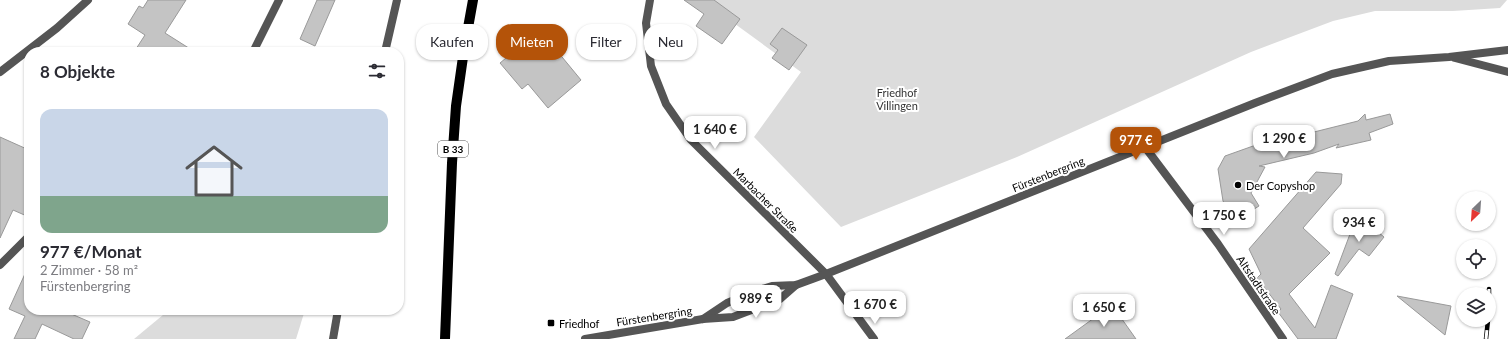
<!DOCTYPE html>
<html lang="de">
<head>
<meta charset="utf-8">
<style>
	body { margin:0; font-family:Lato,sans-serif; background:#f2f2f3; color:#2b2b33; height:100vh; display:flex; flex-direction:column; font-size:15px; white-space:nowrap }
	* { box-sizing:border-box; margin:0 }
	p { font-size:13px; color:#7c7c81 }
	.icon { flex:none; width:22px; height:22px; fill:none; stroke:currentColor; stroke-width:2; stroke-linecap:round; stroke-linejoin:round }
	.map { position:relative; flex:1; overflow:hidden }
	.side { position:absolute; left:24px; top:47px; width:380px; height:268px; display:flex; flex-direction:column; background:#fff; border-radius:16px; box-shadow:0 1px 3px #0004 }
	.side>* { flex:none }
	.guide { position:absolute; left:416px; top:24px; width:380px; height:36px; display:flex; gap:8px }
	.needle { width:26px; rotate:205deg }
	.controls { position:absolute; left:1456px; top:191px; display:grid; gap:8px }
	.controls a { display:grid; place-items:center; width:40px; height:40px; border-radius:50%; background:#fff; box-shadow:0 1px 3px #0004; font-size:20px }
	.price { position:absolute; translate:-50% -34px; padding:0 9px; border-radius:8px; background:#fff; color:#222; font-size:13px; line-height:26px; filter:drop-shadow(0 1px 2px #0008) }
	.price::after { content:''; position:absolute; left:50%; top:24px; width:12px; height:9px; margin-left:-6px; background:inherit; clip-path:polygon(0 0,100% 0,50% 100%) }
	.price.active { background:#b45309; color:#fff }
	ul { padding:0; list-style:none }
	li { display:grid; align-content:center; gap:8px; height:212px; padding:0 16px }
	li+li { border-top:1px solid #e1e1e2 }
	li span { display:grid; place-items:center; height:124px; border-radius:12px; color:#555 }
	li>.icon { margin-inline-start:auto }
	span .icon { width:72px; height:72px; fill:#fffc; stroke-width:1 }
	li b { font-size:17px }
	h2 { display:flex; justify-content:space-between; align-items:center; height:48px; padding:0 16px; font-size:17px }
	.tag { padding:0 14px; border-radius:16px; background:#fff; box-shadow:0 1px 3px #0004; font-size:14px; line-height:36px }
	.tag.active { background:#b45309; color:#fff }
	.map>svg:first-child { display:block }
</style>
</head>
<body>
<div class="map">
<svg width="1508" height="339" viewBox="0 0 1508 339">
	<rect width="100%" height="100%" fill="#fff"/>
	<!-- green -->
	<g fill="#dcdcdc">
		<polygon points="702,0 1507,0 1500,8 1453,11 1375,11 1333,21 1251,52 1017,157 841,227 754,137 801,72"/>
		<polygon points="169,310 305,310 296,339 134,339"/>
	</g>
	<!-- building -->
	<g fill="#c4c4c4" stroke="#999">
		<polygon points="148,0 186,0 165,33 195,52 134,52 145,35 128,24 139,6 143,8"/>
		<polygon points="317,0 335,0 315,46 300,39"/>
		<polygon points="684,0 714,0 740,19 722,44 696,26 704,14"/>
		<polygon points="782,28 807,45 789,70 772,58 778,50 770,44"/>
		<polygon points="529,39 542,55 553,46 581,80 548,108 528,84 522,89 500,63"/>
		<polygon points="1365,114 1366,120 1390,114 1393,124 1369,133 1371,140 1336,148 1339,144 1314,153 1259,166 1265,167 1251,193 1259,206 1235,221 1223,201 1218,169 1225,156 1284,135 1286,139 1358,121"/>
		<polygon points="0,137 29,150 29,217 13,210 0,238"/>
		<polygon points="1316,172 1342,174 1341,184 1303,228 1330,253 1289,294 1315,328 1331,285 1353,294 1336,339 1298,339 1278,312 1281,309 1257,278 1261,274 1249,249"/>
		<polygon points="1356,218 1363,223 1365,221 1384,237 1369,256 1359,249 1338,276 1335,274"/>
		<polygon points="29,265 29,310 62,310 90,322 82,339 74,339 42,324 35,339 14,339 25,316 9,309"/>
		<polygon points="1397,296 1451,306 1445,335"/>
		<polygon points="1112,305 1136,339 1065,339"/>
	</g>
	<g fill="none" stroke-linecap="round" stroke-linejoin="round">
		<!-- minor -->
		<g stroke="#555" stroke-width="8">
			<polyline points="650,0 646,23 651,66 666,104 691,140 826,274 874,339"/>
			<polyline points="253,52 279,0"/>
			<polyline points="385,52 397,0"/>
			<polyline points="0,72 57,28 88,0"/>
			<polyline points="1145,147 1218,244 1283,339"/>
			<polyline points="0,265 29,236"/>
			<polyline points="333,339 338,310"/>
		</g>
		<!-- tertiary -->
		<g stroke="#555" stroke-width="8">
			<polyline points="1455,58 1508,72"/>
			<polyline points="703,319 727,303 759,290 772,286 796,285 826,274 1255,103 1332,74 1389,61 1449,57 1508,50"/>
			<polyline points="585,339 703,319 733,317 780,299 796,285"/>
		</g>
		<!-- primary -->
		<polyline stroke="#000" stroke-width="10" points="445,339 452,163 456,106 464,50 473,0"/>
		<defs>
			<g id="rail">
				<polyline points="1489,294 1489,289"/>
				<polyline points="1486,339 1488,320"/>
			</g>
		</defs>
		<!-- rail casing -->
		<use href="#rail" stroke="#000" stroke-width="4.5"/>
		<!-- rail -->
		<use href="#rail" stroke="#fff" stroke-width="3" stroke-dasharray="9" stroke-linecap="butt"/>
	</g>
	<!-- markers -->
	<g fill="#000" stroke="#fff" stroke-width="1.5">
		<circle cx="1238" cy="185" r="4"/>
		<rect x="547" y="319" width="8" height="8" rx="2"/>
	</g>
	<g text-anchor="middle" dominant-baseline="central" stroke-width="4" stroke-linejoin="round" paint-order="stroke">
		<!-- shield labels -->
		<rect fill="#fff" stroke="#4c4c4c" stroke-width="1" x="438" y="141" width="30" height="16" rx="3"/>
		<g font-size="10" font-weight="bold" fill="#000">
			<text x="453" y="149">B 33</text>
		</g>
		<!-- park labels -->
		<g font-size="11" fill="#333" stroke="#fff">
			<text x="897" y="92">Friedhof<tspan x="897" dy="13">Villingen</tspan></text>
		</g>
		<!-- street labels -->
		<g font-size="11" fill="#000" stroke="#fff">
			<text transform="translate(1048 174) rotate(-22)">Fürstenbergring</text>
			<text transform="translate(766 200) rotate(45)">Marbacher Straße</text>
			<text transform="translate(1259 285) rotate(56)">Altstadtstraße</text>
			<text transform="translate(654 316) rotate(-9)">Fürstenbergring</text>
		</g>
		<!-- poi labels -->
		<g font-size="11" fill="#000" stroke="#fff" text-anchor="start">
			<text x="1246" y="185">Der Copyshop</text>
			<text x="559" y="323">Friedhof</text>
		</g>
	</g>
</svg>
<div class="controls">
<a><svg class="needle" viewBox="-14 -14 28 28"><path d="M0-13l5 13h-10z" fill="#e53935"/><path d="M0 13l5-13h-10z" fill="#7c7c81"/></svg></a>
<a><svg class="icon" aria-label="locate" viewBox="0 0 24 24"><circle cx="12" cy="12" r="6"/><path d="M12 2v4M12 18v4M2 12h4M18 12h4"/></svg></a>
<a><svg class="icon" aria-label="layers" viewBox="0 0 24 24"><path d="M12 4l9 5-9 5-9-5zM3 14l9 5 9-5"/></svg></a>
</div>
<b class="price" style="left:715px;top:150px">1 640 €</b>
<b class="price" style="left:1284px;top:159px">1 290 €</b>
<b class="price active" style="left:1136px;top:161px">977 €</b>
<b class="price" style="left:1224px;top:236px">1 750 €</b>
<b class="price" style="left:1359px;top:243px">934 €</b>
<b class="price" style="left:756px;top:319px">989 €</b>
<b class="price" style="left:875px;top:325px">1 670 €</b>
<b class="price" style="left:1104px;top:328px">1 650 €</b>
<div class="guide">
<a class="tag">Kaufen</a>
<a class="tag active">Mieten</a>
<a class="tag">Filter</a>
<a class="tag">Neu</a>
</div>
<section class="side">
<h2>8 Objekte<svg class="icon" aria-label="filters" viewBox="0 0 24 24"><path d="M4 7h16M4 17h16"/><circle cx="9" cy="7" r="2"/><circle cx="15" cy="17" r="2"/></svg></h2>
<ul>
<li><span style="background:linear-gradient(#c9d6e8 70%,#7fa58c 0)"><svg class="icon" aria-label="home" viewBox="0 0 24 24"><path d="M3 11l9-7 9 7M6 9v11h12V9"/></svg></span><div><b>977 €/Monat</b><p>2 Zimmer · 58 m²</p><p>Fürstenbergring</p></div></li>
</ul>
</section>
</div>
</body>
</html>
